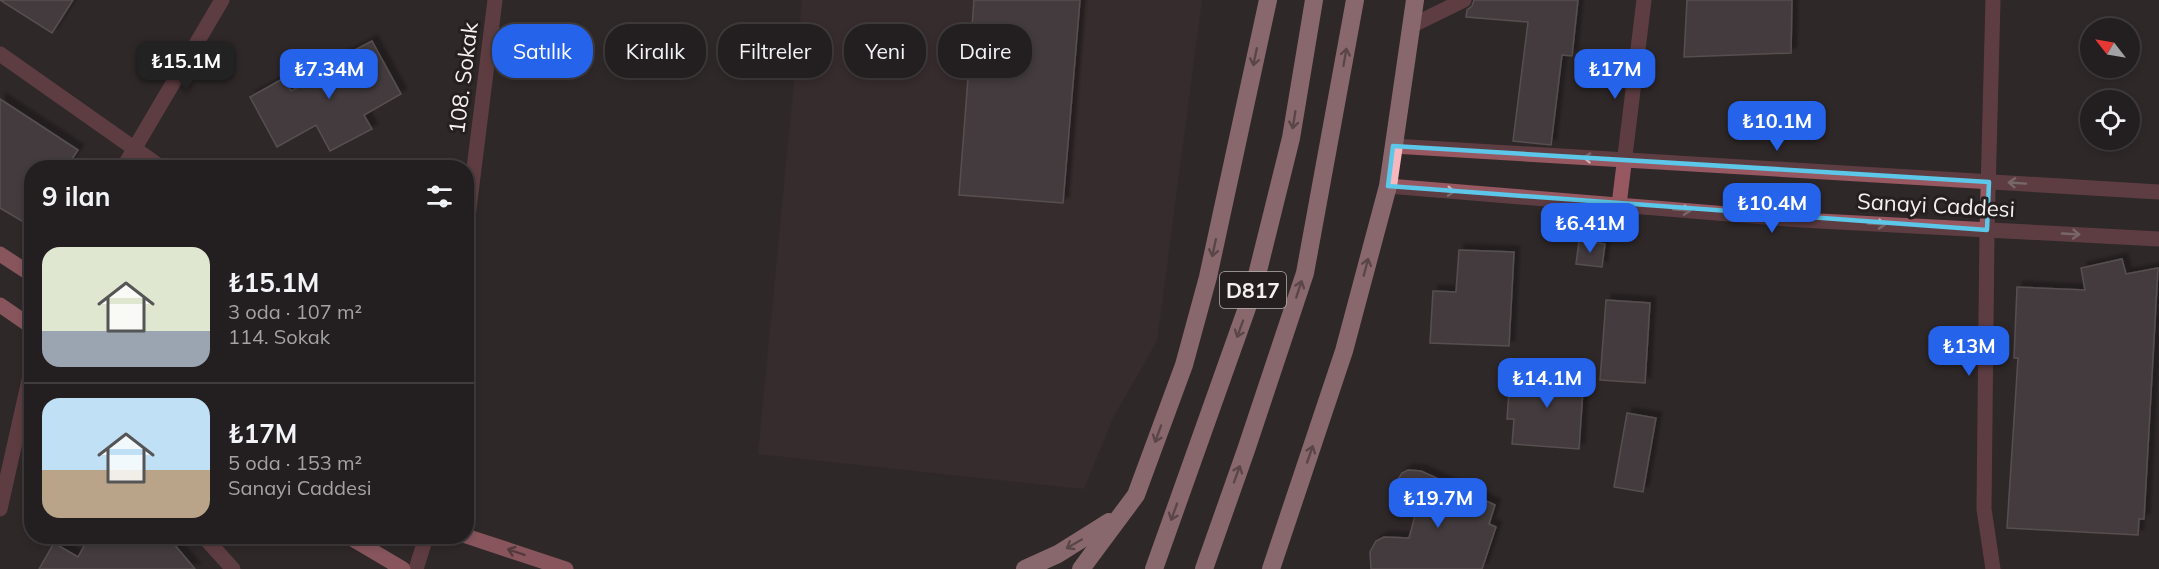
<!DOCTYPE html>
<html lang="tr">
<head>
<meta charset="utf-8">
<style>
	body { margin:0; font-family:Mulish,sans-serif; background:#2f2b2c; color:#f1f3f6; height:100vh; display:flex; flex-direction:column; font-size:22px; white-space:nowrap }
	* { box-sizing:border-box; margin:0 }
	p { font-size:20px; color:#a3a2a4 }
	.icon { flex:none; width:33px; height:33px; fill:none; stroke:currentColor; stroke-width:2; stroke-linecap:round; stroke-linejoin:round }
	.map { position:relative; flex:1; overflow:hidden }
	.drawer { position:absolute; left:24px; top:160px; width:450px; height:384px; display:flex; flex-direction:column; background:#231e1f; border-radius:24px; box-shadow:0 3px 9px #0003,0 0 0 2px #403c3d }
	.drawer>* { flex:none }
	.top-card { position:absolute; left:492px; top:24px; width:570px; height:54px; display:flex; gap:12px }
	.needle { width:39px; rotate:301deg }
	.fabs { position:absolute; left:2080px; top:18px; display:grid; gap:12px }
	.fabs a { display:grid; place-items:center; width:60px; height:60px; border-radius:50%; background:#231e1f; box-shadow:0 3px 9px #0003,0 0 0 2px #403c3d; font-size:30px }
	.price { position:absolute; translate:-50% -51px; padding:0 14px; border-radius:12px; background:#2563eb; color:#fff; font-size:20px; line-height:39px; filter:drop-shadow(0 2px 3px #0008) }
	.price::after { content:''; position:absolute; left:50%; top:36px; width:18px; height:14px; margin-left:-9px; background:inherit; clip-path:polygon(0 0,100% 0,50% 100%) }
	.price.active { background:#222; color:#fff }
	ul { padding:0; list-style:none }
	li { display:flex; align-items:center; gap:18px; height:150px; padding:0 18px }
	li+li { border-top:2px solid #403c3d }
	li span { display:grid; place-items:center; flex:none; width:168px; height:120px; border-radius:18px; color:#555 }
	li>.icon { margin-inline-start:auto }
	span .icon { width:72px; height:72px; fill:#fffc; stroke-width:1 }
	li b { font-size:26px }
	h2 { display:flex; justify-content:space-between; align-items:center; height:72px; padding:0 18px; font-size:26px }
	.pill { padding:0 21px; border-radius:24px; background:#231e1f; box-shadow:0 3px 9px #0003,0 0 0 2px #403c3d; font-size:21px; line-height:54px }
	.pill.active { background:#2563eb; color:#fff }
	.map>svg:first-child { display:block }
</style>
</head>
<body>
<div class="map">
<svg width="2159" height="569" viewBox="0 0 2159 569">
	<defs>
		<filter id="shadow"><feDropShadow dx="5.5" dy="-5.5" stdDeviation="1.5" flood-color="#0009"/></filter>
	</defs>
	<rect width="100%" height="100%" fill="#2f2829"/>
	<!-- built -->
	<polygon fill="#3e3031" points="802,0 1202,0 1157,341 1114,416 1084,489 758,454"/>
	<!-- building -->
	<g fill="#5b5354" stroke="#867e7e" stroke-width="1.5" filter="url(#shadow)">
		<polygon points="0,0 73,0 52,33"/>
		<polygon points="974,0 1080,0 1063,203 959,195"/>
		<polygon points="1474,0 1578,0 1572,56 1562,55 1551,145 1513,141 1528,22 1466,17 1467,10 1472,6"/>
		<polygon points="1687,0 1792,0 1791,53 1684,57"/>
		<polygon points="372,41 401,94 364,115 372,129 330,151 316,125 277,147 250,97 284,78 291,91 346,61 343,56"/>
		<polygon points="0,99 78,150 66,168 32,168 32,227 0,208"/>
		<polygon points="1579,241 1605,244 1602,267 1576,264"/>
		<polygon points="1459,250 1514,252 1509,346 1430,343 1433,291 1456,292"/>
		<polygon points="2122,259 2126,274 2158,268 2144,519 2139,519 2138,535 2007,528 2018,358 2014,358 2017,287 2085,290 2081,268"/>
		<polygon points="1606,300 1650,303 1645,383 1600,380"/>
		<polygon points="1517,370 1584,375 1579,449 1512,444 1514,419 1507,419 1509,392 1515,392"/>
		<polygon points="1627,413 1656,418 1643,492 1614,487"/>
		<polygon points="1408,470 1421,471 1495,505 1489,524 1496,527 1482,569 1371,569 1370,552 1376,541 1384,537 1409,538 1418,505 1399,490 1397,481 1402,473"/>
		<polygon points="89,537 168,537 195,569 39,569 54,543 78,557"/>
	</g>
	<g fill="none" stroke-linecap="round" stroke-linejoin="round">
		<!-- minor -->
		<g stroke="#975861" stroke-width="15">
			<polyline points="1993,0 1987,230 1984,509 1993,569"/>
			<polyline points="1411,26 1464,0"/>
			<polyline points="0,54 162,168"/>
			<polyline points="1393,146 2159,192"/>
			<polyline points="123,168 222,0"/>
			<polyline points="1388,186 1801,220 2159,239"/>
			<polyline points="1619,205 1644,0"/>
			<polyline points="466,233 495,0"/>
			<polyline points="0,509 32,367"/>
			<polyline points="204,537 233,569"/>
			<polyline points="416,569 426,537"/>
		</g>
		<!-- major -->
		<g stroke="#f48c9c" stroke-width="15">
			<polyline points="0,254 32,275"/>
			<polyline points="0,305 32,327"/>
			<polyline points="466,536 566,569"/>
			<polyline points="349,537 403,569"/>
		</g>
		<!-- highway -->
		<g stroke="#f6b7be" stroke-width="18">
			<polyline points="1025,569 1058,554 1109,522"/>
			<polyline points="1081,569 1136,495 1184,365 1208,277 1268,0"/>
			<polyline points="1154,569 1253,291 1291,138 1314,0"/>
			<polyline points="1204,569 1246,450 1305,273 1355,0"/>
			<polyline points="1271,569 1344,351 1388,186 1415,0"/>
		</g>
	</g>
	<!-- one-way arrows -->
	<defs><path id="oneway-shaft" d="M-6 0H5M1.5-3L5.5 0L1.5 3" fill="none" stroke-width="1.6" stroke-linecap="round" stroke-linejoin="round" transform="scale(1.5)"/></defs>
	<g stroke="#8e6b6e">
		<use href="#oneway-shaft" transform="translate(1255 57) rotate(102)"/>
		<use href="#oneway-shaft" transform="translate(1345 57) rotate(-80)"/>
		<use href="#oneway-shaft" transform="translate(1294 120) rotate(99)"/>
		<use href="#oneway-shaft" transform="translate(1214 248) rotate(102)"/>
		<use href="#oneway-shaft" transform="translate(1366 267) rotate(-75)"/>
		<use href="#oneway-shaft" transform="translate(1299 289) rotate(-72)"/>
		<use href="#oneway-shaft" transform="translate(1240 329) rotate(110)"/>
		<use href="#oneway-shaft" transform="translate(1158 434) rotate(110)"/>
		<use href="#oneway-shaft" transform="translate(1310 454) rotate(-71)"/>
		<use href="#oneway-shaft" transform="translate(1237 474) rotate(-70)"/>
		<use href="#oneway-shaft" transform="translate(1174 512) rotate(110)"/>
		<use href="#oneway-shaft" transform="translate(1074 544) rotate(150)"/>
	</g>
	<g stroke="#cfb3b7">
		<use href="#oneway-shaft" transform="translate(1592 158) rotate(-177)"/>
		<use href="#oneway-shaft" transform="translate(2017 183) rotate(-176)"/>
		<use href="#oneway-shaft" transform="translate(1446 191) rotate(5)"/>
		<use href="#oneway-shaft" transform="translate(1682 210) rotate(5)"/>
		<use href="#oneway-shaft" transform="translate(1877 224) rotate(3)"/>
		<use href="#oneway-shaft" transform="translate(2071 234) rotate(3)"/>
	</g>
	<use stroke="#825057" href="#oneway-shaft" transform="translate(516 552) rotate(-161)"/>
	<!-- marked area -->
	<path d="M0 0H2159V569H0ZM 1393,146 L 1989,182 L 1987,230 L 1388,186 Z" fill="#2f2829" fill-opacity=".55" fill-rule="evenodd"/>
	<path fill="none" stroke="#5cc7e8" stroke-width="4.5" stroke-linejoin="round" d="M 1393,146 L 1989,182 L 1987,230 L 1388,186 Z"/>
	<g text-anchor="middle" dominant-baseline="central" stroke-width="6" stroke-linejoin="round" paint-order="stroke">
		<!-- shield labels -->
		<rect fill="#251f1f" stroke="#b6b1b1" stroke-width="1.5" x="1220" y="272" width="66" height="36" rx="4.5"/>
		<g font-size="21" font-weight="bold" fill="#f4eff0">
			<text x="1253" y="290">D817</text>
		</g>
		<!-- street labels -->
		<g font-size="22" fill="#f4eff0" stroke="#251f1f">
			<text transform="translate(463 78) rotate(-83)">108. Sokak</text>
			<text transform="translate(1936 205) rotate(3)">Sanayi Caddesi</text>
		</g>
	</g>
</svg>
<div class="fabs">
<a><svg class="needle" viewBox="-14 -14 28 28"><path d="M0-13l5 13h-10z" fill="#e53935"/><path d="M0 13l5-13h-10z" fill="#a3a2a4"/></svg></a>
<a><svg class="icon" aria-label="locate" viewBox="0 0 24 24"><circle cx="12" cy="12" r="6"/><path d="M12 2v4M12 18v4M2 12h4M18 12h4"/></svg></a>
</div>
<b class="price active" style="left:186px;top:92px">₺15.1M</b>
<b class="price" style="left:329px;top:100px">₺7.34M</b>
<b class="price" style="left:1615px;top:100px">₺17M</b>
<b class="price" style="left:1777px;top:152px">₺10.1M</b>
<b class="price" style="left:1772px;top:234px">₺10.4M</b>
<b class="price" style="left:1590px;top:254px">₺6.41M</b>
<b class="price" style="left:1969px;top:377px">₺13M</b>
<b class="price" style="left:1547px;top:409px">₺14.1M</b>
<b class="price" style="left:1438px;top:529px">₺19.7M</b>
<div class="top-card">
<a class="pill active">Satılık</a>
<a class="pill">Kiralık</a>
<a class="pill">Filtreler</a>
<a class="pill">Yeni</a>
<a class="pill">Daire</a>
</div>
<section class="drawer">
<h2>9 ilan<svg class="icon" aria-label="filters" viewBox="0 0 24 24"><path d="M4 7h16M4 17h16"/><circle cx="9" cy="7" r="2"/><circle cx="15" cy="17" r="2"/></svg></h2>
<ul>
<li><span style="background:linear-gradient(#dfe7d0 70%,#9aa5b1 0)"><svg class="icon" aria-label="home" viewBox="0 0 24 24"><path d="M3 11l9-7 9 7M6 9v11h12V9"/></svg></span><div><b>₺15.1M</b><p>3 oda · 107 m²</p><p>114. Sokak</p></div></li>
<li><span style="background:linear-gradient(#bfe0f5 60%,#b9a48a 0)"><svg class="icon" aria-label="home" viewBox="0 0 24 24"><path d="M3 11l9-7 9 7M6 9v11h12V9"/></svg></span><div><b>₺17M</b><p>5 oda · 153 m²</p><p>Sanayi Caddesi</p></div></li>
</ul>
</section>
</div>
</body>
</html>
